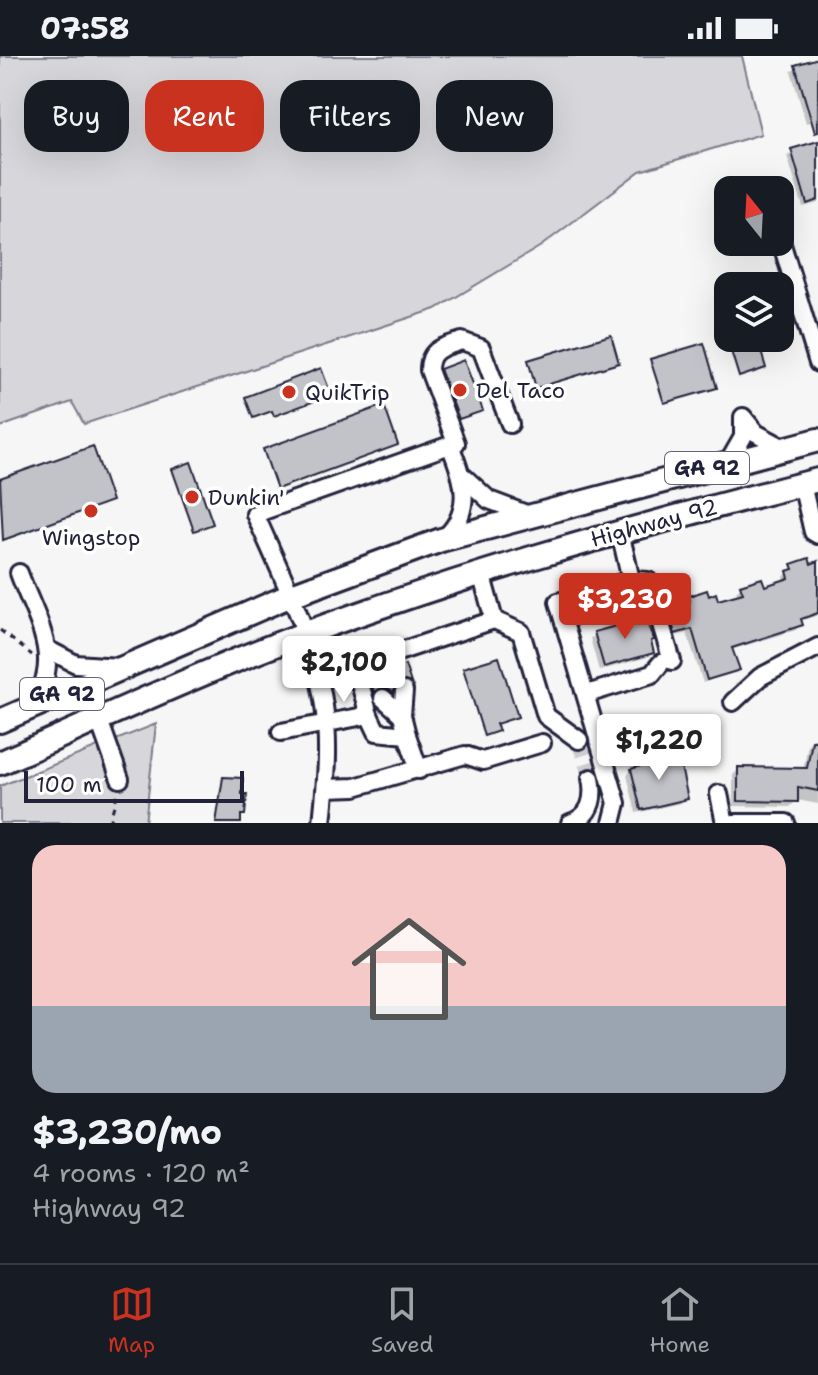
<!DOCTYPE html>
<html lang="en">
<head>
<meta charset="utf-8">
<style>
	body { margin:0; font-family:"Shantell Sans",sans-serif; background:#20242c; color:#f1f3f6; height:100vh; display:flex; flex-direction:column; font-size:30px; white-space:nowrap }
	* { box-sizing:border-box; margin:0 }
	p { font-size:26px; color:#9ea1a6 }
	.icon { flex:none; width:44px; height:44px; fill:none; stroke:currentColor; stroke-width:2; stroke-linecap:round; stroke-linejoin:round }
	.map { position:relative; height:767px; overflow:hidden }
	.side { display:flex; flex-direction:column; background:#171b24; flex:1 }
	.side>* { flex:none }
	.top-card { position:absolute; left:24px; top:24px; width:770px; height:72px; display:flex; gap:16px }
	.needle { width:52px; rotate:342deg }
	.fabs { position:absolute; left:714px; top:120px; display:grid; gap:16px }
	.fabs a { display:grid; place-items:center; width:80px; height:80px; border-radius:16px; background:#171b24; box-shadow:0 8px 32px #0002; font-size:40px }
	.scale { position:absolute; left:24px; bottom:20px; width:220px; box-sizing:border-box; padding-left:8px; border:4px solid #22223b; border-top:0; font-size:22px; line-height:28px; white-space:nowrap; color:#22223b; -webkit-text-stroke:6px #fff; paint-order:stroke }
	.price { position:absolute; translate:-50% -68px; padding:0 18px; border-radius:8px; background:#fff; color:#222; font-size:26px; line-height:52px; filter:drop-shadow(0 2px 4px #0008) }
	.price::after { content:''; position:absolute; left:50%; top:48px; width:24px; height:18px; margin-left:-12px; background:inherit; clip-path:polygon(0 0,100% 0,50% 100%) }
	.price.active { background:#c8321e; color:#fff }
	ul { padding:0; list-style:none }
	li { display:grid; align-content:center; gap:16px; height:424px; padding:0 32px }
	li span { display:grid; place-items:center; height:248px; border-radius:24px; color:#555 }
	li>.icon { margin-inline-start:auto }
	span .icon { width:144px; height:144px; fill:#fffc; stroke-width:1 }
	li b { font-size:34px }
	.chip { padding:0 28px; border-radius:24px; background:#171b24; box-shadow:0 8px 32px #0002; font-size:28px; line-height:72px }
	.chip.active { background:#c8321e; color:#fff }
	.status { display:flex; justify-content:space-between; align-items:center; height:56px; padding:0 40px; background:#171b24; direction:ltr }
	.status svg { height:22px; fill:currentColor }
	.dock { display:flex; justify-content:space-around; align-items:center; height:112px; border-top:2px solid #363941; background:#171b24; font-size:22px; color:#9ea1a6 }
	.dock a { display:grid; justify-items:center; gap:4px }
	.dock .active { color:#c8321e }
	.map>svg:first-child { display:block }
</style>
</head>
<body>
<div class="status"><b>07:58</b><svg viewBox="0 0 49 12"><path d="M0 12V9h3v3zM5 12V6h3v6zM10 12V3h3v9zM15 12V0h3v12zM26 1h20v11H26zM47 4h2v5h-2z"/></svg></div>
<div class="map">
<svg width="818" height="767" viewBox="0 0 818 767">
	<rect width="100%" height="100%" fill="#f6f6f7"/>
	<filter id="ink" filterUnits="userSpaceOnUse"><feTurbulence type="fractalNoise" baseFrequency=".0125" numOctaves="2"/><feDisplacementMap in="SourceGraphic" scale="16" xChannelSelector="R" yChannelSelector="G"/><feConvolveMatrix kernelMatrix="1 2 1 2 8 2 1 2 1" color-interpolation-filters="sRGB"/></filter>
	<g filter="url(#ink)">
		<!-- green -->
		<g fill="#d7d7db" stroke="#7c7c8b" stroke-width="2">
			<polygon points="0,0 742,0 761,78 640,115 541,190 436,253 84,368 72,346 0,371"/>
			<polygon points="156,668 145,767 0,767 0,730"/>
		</g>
		<!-- shadow -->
		<g fill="#0003">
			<polygon points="818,4 818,64 806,67 791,15"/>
			<polygon points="818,87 818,147 803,151 787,100"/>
			<polygon points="724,272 728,272 728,282 755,282 763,312 738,320"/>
			<polygon points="91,393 109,445 2,483 0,425"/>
			<polygon points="173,415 210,468 193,474"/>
			<polygon points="793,510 818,511 818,559 800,565 796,574 731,594 737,613 703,627 687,577 671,581 665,562 680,553 690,542 716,546 738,540 736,535 741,531 763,532 784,525 783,522"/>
			<polygon points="626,562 649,586 652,597 647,601 599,615 590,582 622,570"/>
			<polygon points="464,613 496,676 483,680"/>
			<polygon points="814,682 818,683 818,748 797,744 790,751 733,750 733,719 739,713 803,714 808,688"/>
			<polygon points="640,706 686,742 681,747 636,757 627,719"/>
		</g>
		<!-- building -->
		<g fill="#c2c2c9" stroke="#22223b" stroke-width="2">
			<polygon points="818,2 818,76 815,77 795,9"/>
			<polygon points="818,85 818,144 807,148 791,93"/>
			<polygon points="611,279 619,307 536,332 528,304"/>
			<polygon points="727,282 757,282 766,312 739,321"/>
			<polygon points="704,287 717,332 664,347 650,303"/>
			<polygon points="464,304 483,355 459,363 440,313"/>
			<polygon points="321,312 329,333 313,339 315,345 274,360 272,355 253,362 245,341"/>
			<polygon points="384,349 398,389 277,433 263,393"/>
			<polygon points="93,390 112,445 3,484 0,423"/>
			<polygon points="191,406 213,468 194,475 172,413"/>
			<polygon points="809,502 811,508 818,505 818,557 801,563 803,569 732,592 740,614 707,624 692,573 675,578 669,556 685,551 684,547 690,545 689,540 707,534 709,540 716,537 718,544 743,537 740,529 762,522 765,530 789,522 787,515 793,513 791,508"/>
			<polygon points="642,555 654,584 651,585 654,597 604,611 594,576 627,567 625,560"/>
			<polygon points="499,601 518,661 496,668 499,675 484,680 463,612"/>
			<polygon points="405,609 411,627 400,625 393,636 384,631 374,636 370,622"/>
			<polygon points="812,685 818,685 818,735 798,731 798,746 738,745 738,711 807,712"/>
			<polygon points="668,698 670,704 679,702 688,743 641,754 631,713 640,710 639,705"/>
			<polygon points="223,721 243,722 242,738 247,738 245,759 241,759 241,767 216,767"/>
		</g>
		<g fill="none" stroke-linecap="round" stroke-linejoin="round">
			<!-- minor-tunnel -->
			<g stroke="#ccccd1" stroke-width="16" stroke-dasharray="16 8" stroke-linecap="butt">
				<polyline points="396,612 404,635"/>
				<polyline points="385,616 394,638"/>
				<polyline points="579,684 591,722"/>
			</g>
			<defs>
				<g id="minor">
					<polyline points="780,182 818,307"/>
					<path d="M 456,387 L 429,314 C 429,292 444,291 462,285 L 481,292 L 510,368"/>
					<polyline points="728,407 743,381 743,361 756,377 784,392"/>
					<polyline points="464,421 489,444 529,459"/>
					<polyline points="802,428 813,476 818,479"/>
					<polyline points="620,476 631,524"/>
					<path d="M 19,517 C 36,564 67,606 29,652"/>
					<polyline points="481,517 494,564"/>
					<polyline points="49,594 76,608 119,611"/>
					<polyline points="404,635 402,659 407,679"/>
					<polyline points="587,638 652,618 661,607"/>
					<polyline points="383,642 402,659"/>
					<polyline points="733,646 760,621 818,591"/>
					<polyline points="369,659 377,676 407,679 419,714"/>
					<polyline points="99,664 120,723"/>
					<polyline points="281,676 369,659 358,621 365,607 494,564 521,576 546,660 579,684"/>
					<polyline points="326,732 355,731 465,699 483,705 542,687"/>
					<polyline points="719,738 725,767"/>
					<path d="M 322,767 C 326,728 330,689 324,650 C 315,584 281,518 255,458 L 450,389 C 464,423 475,456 442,484"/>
					<path d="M 570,767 C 591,760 595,743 591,722"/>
					<polyline points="612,767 617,747 558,546 631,524 648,525 672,605"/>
					<polyline points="733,767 786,767"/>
				</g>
				<g id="major">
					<polyline points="0,665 289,540 441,484 818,384"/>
					<path d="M 0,707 C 89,668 177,627 267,592 C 447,522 632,471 818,424"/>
				</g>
			</defs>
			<!-- minor casing -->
			<use href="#minor" stroke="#22223b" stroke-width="22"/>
			<!-- major casing -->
			<use href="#major" stroke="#22223b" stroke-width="28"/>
			<!-- path -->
			<g stroke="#22223b" stroke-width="3" stroke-dasharray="6 6" stroke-linecap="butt">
				<polyline points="0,574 32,599"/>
				<polyline points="109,767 117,739"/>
			</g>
			<!-- minor -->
			<use href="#minor" stroke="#fff" stroke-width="16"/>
			<!-- major -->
			<use href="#major" stroke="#fff" stroke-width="22"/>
		</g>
	</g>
	<!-- markers -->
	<g fill="#c8321e" stroke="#fff" stroke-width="3">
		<circle cx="460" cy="334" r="8"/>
		<circle cx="289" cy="336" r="8"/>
		<circle cx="192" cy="441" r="8"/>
		<circle cx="91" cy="455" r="8"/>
	</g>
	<g text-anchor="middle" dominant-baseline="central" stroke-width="7" stroke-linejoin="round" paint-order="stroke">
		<!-- shield labels -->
		<g fill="#fff" stroke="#646476" stroke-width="2">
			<rect x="665" y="396" width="84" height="32" rx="6"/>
			<rect x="20" y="622" width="84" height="32" rx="6"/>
		</g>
		<g font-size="20" font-weight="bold" fill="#22223b">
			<text x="707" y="412">GA 92</text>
			<text x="62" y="638">GA 92</text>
		</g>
		<!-- poi labels -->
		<g font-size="22" fill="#22223b" stroke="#fff" text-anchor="start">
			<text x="476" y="334">Del Taco</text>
			<text x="305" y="336">QuikTrip</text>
			<text x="208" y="441">Dunkin'</text>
			<text x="91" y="481" text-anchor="middle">Wingstop</text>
		</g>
		<!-- street labels -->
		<g font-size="22" fill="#22223b" stroke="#fff">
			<text transform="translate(654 467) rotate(-15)">Highway 92</text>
		</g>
	</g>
</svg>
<div class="fabs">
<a><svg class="needle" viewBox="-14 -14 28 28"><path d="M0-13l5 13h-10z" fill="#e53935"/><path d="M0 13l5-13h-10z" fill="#9ea1a6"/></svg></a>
<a><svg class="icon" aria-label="layers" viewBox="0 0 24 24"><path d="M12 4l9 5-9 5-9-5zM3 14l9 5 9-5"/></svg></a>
</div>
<div class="scale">100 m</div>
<b class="price active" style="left:625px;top:585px">$3,230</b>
<b class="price" style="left:344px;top:648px">$2,100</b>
<b class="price" style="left:659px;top:726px">$1,220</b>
<div class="top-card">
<a class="chip">Buy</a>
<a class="chip active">Rent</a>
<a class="chip">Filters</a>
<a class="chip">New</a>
</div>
</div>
<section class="side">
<ul>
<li><span style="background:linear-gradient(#f6c9c9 65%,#9aa5b1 0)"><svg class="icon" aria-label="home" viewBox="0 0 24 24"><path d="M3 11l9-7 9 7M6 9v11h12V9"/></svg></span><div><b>$3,230/mo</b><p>4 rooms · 120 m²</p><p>Highway 92</p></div></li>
</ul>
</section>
<nav class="dock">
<a class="active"><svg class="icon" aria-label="map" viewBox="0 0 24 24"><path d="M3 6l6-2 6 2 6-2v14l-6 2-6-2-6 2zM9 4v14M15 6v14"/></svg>Map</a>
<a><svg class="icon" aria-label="saved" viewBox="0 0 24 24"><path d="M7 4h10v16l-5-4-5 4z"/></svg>Saved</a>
<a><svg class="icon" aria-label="home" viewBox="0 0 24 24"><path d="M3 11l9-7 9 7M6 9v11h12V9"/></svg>Home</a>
</nav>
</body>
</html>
